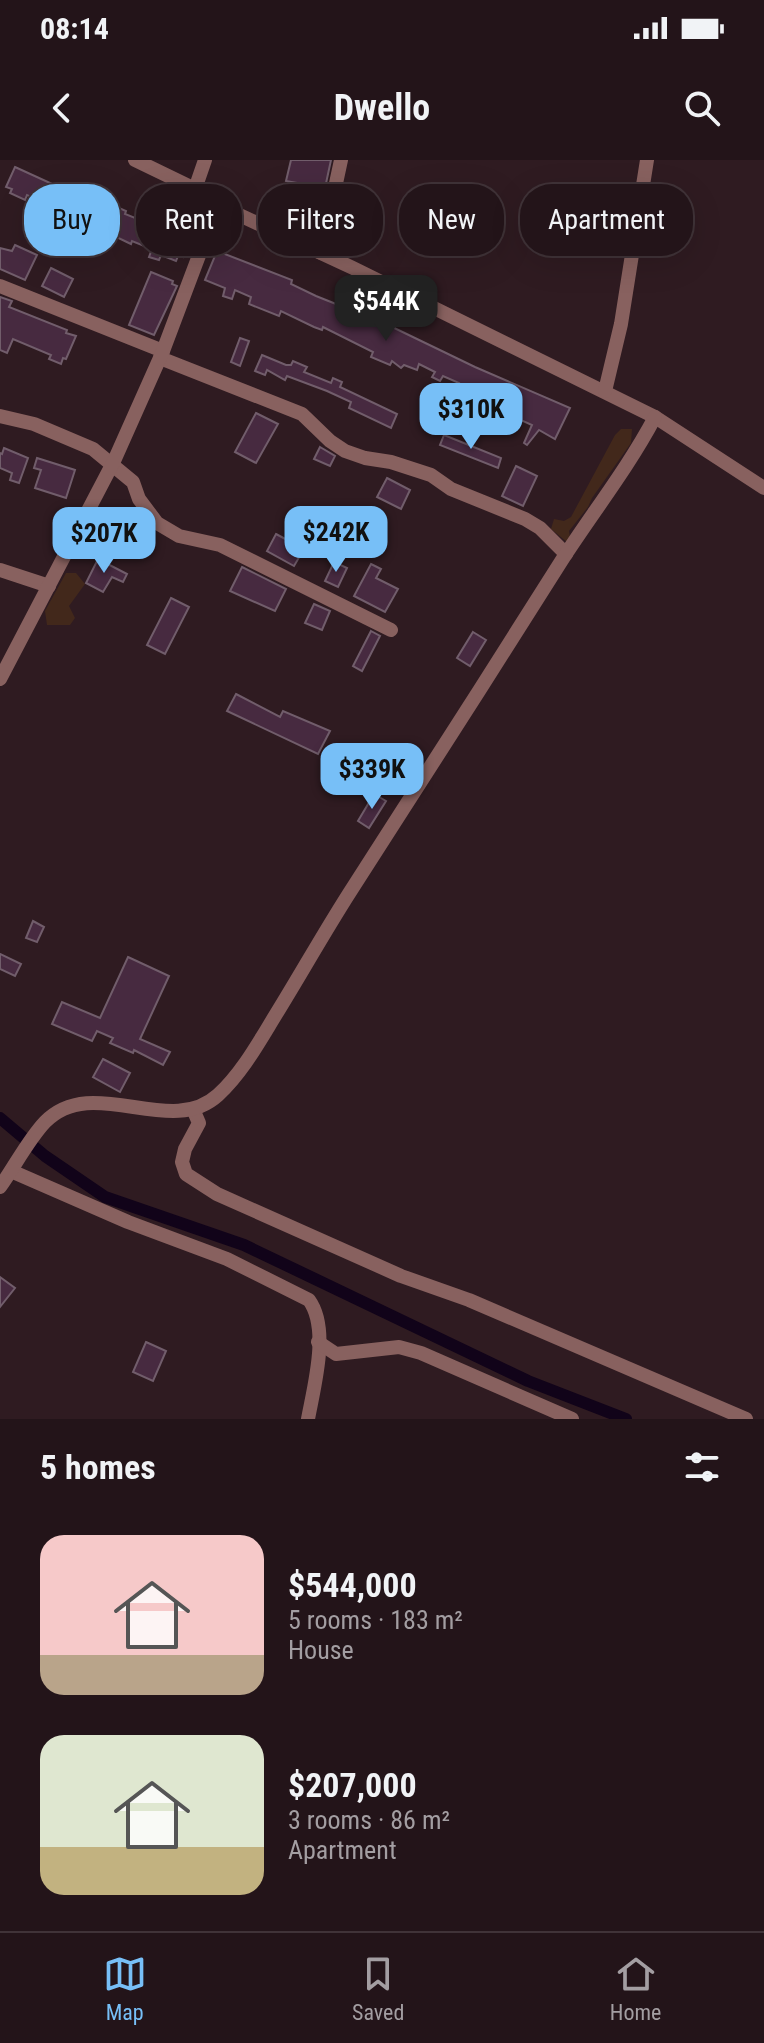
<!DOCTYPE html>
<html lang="en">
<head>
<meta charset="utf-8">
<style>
	body { margin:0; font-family:"Roboto Condensed",sans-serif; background:#2f2126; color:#f1f3f6; height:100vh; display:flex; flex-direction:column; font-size:30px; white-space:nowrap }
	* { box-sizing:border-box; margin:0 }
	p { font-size:26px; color:#a39ea2 }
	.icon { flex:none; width:44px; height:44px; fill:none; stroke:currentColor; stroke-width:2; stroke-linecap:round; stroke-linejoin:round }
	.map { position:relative; height:1259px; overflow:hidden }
	.drawer { display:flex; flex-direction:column; background:#231419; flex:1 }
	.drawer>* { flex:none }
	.banner { position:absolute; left:24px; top:24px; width:716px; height:72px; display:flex; gap:16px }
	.price { position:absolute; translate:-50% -68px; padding:0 18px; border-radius:16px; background:#77bff7; color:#111; font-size:26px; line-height:52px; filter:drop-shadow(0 2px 4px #0008) }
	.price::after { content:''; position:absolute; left:50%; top:48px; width:24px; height:18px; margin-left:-12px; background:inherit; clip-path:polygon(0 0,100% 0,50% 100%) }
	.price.active { background:#222; color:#fff }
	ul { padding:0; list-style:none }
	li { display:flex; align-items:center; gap:24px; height:200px; padding:0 40px }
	li span { display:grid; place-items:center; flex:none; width:224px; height:160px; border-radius:24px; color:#555 }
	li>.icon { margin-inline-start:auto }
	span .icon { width:96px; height:96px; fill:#fffc; stroke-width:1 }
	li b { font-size:34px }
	h2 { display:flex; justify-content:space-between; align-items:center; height:96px; padding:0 40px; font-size:34px }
	.pill { padding:0 28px; border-radius:32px; background:#231419; box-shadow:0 8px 32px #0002,0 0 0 2px #403338; font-size:28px; line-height:72px }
	.pill.active { background:#77bff7; color:#111 }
	.status { display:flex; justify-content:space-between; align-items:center; height:56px; padding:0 40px; background:#231419; direction:ltr }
	.status svg { height:22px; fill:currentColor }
	header { display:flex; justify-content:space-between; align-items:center; height:104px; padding:0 40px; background:#231419; font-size:36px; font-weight:700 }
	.tabs { display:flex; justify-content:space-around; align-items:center; height:112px; border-top:2px solid #403338; background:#231419; font-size:22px; color:#a39ea2 }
	.tabs a { display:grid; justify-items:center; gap:4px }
	.tabs .active { color:#77bff7 }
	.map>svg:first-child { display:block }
</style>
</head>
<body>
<div class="status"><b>08:14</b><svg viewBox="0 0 49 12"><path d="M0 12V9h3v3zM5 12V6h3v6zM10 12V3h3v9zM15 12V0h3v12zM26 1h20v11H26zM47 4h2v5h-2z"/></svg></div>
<header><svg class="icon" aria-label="back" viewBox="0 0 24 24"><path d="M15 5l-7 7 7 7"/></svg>Dwello<svg class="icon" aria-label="search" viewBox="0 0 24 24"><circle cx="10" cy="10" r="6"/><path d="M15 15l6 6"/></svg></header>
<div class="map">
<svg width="764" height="1259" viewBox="0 0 764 1259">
	<rect width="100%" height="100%" fill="#2f1b21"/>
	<!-- green -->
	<g fill="#42281b">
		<polygon points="621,269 632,269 631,283 592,338 588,347 569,371 570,377 567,382 551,369 554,359 564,361 571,357 615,275"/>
		<polygon points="66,413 76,413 85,424 69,446 75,458 70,465 47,465 45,451"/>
	</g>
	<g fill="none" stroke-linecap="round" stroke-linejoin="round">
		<!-- canal -->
		<polyline stroke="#110319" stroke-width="12" points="0,958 45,996 105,1037 244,1085 528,1221 626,1259"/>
	</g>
	<!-- building -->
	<g fill="#472a40" stroke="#715d6b" stroke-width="2">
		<polygon points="291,0 331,0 325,28 286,21"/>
		<polygon points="15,7 61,28 52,46 27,35 25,40 10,33 12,29 6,27"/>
		<polygon points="81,35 107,46 108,43 126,51 125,54 190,80 183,97 178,96 176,101 161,95 159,100 149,97 152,89 132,81 131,84 102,70 99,77 92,78 81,73 87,59 73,53"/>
		<polygon points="15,85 37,95 25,120 0,109 0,88 12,91"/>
		<polygon points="217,91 292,120 291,124 316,136 386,164 475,207 570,248 555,279 539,270 527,285 524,283 532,265 485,244 484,247 461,237 463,233 456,230 459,223 443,216 440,221 432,217 435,212 419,204 417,210 404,205 401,208 392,201 390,205 371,197 373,192 323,167 322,170 314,167 281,151 279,156 249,144 251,137 235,130 232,139 223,136 225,128 205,120"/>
		<polygon points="51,108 73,119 64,137 42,126"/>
		<polygon points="151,112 173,121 172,124 177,126 154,175 129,165"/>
		<polygon points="0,137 12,141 9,147 67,170 66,173 76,176 66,199 63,198 61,204 49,199 51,195 13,179 7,193 0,190"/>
		<polygon points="240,178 249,181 240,206 231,202"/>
		<polygon points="262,195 286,205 291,205 293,201 307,207 304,212 331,223 333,218 342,222 340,227 397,254 391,268 349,248 351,242 327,231 287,216 285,220 267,210 265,215 255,211"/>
		<polygon points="256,253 278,264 256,303 235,292"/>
		<polygon points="444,275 501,298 498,308 440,285"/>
		<polygon points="320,287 335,296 330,306 314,299"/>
		<polygon points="4,288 28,298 19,323 10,320 12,313 0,308 0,293 2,294"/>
		<polygon points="37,298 75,310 66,338 35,328 41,310 34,308"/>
		<polygon points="516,306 537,316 523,346 502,336"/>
		<polygon points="387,318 410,330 401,349 377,337"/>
		<polygon points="276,374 304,389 294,406 267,391"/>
		<polygon points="98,399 127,414 123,422 112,417 103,432 86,423"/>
		<polygon points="334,402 347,408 338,427 325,421"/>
		<polygon points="371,404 381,409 376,418 398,429 385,452 354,436"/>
		<polygon points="242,407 286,429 275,451 230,431"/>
		<polygon points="171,438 189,447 165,494 147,485"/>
		<polygon points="314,444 330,451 322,470 305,463"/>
		<polygon points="371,471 380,476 362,511 353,506"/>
		<polygon points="473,472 486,480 470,506 457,498"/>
		<polygon points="236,534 280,557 283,551 330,571 318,594 227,551"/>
		<polygon points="374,634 386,641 369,668 358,661"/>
		<polygon points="33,761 44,767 37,782 26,778"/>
		<polygon points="0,794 21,804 15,816 0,809"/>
		<polygon points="128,797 169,816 140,879 170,892 163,905 134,890 133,893 110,883 113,878 97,871 92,881 52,864 62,842 100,858"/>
		<polygon points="103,899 130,913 120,932 93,917"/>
		<polygon points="0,1117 15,1128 0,1147"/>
		<polygon points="146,1182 166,1191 153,1221 133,1212"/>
	</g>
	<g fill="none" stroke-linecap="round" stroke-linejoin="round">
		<!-- minor -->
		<g stroke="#88615f" stroke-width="14">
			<polyline points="135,0 195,29 218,45 353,108 655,257 764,328"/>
			<polyline points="195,29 205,0"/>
			<polyline points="321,93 341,0"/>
			<polyline points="0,126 163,191"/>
			<polyline points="160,198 302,254 330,281 345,291 365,298 391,302 431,315 451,329 525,359 540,368 566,394"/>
			<polyline points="605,231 621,164 647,0"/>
			<polyline points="0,256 34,264 93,289 133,322 139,339 157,363 179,376 220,385 391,470"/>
			<polyline points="0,410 49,426"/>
			<polyline points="0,519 114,301 163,191 218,45"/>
			<polyline points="193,949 199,963 185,989 182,1002 186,1014 217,1034 401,1116 469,1140 746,1259"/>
			<path d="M 11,1011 L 128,1062 L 227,1099 L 309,1140 C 330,1169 314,1226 308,1259"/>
			<path d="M 0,1027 C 15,1006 28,980 45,962 C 93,913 170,979 218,935 C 243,912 260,880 278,851 C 302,812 325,771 350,732 C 421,622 492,511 562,400 C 593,352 628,308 655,257"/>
			<polyline points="318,1182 336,1194 399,1187 421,1193 572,1259"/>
		</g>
	</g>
</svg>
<b class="price active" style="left:386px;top:183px">$544K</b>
<b class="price" style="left:471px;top:291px">$310K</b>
<b class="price" style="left:336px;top:414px">$242K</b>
<b class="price" style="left:104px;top:415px">$207K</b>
<b class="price" style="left:372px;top:651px">$339K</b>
<div class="banner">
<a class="pill active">Buy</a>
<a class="pill">Rent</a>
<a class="pill">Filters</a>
<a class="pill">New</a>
<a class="pill">Apartment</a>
</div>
</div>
<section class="drawer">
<h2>5 homes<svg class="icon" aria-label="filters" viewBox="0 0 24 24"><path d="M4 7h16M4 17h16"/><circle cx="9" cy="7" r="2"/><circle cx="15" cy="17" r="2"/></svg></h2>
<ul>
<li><span style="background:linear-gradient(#f6c9c9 75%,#b9a48a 0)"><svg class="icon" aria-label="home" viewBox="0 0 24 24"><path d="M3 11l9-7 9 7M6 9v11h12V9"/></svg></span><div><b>$544,000</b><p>5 rooms · 183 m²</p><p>House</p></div></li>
<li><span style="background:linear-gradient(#dfe7d0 70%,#c2b280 0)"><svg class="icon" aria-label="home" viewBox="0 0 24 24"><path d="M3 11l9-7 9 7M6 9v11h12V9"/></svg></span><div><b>$207,000</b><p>3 rooms · 86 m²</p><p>Apartment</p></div></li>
</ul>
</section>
<nav class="tabs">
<a class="active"><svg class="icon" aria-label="map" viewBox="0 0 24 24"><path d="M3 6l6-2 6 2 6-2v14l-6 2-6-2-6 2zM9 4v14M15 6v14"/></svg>Map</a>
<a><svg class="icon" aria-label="saved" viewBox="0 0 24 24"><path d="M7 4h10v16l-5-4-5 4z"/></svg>Saved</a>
<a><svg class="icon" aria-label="home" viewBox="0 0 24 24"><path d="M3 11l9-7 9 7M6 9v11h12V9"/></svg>Home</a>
</nav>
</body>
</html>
